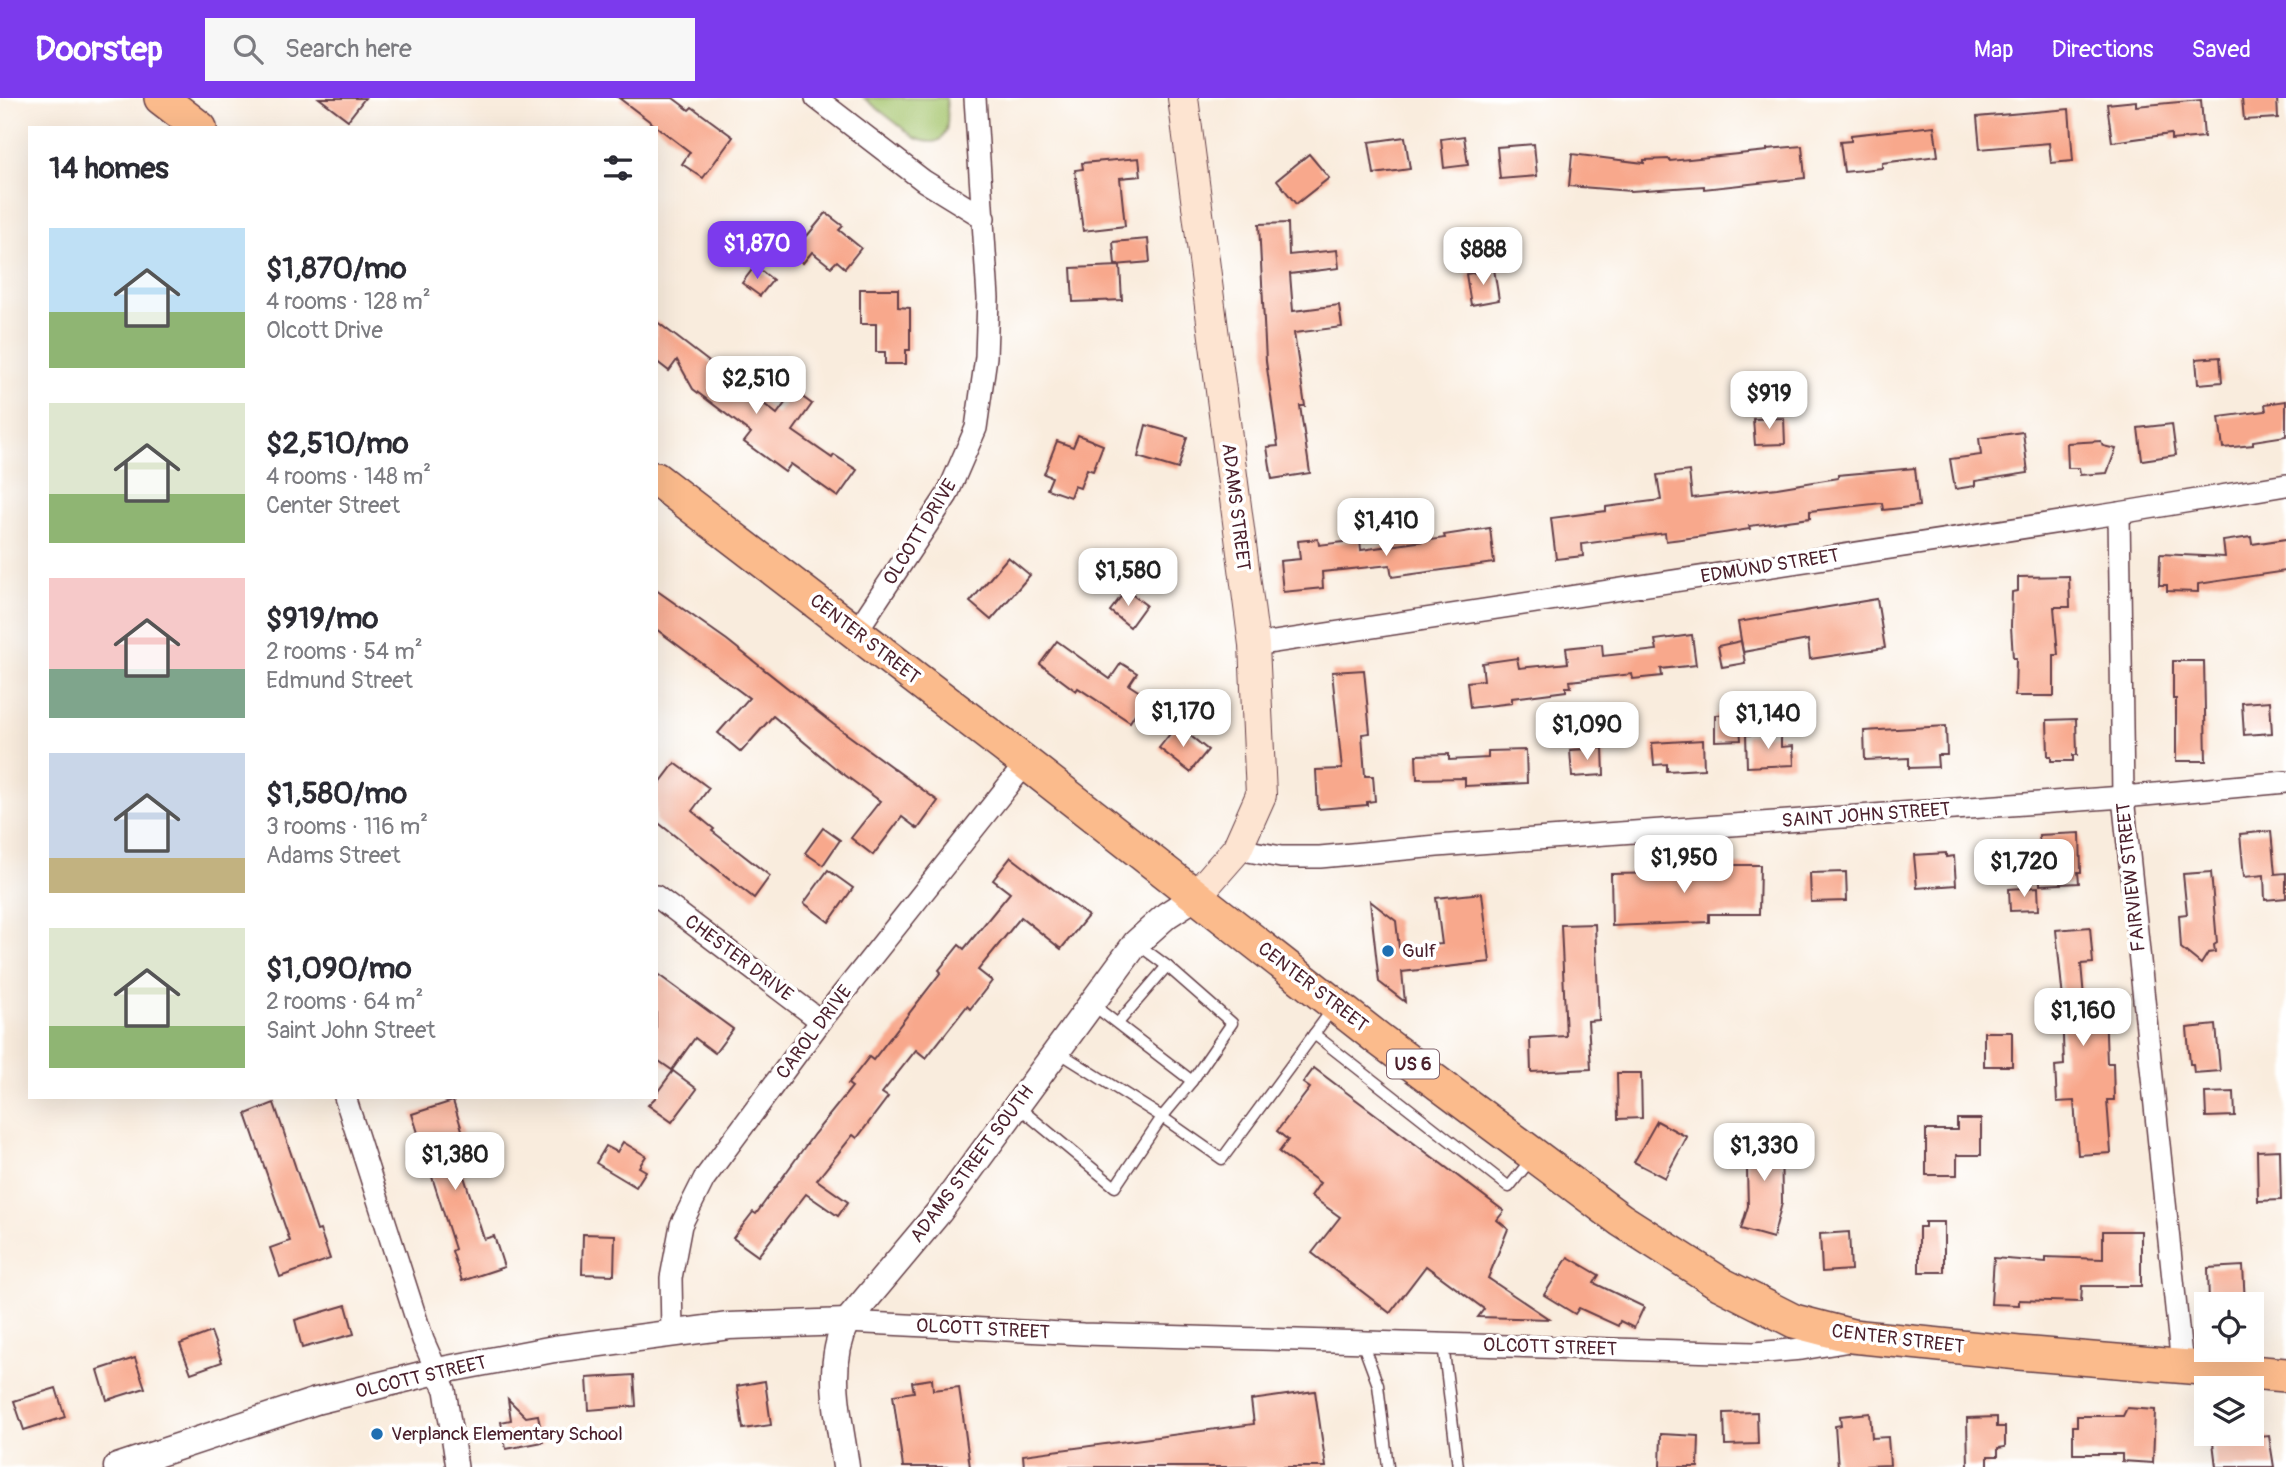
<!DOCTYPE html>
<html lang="en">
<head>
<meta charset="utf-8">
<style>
	body { margin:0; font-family:Pangolin,sans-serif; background:#f7f7f7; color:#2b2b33; height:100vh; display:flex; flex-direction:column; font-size:26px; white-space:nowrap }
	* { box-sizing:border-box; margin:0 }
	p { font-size:23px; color:#7c7c81 }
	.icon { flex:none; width:38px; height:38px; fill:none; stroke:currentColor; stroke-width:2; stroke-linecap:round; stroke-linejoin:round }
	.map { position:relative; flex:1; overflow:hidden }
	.panel { position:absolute; left:28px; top:28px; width:630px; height:973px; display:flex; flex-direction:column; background:#fff; border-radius:0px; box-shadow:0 7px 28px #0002 }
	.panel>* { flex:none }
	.fabs { position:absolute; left:2194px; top:1194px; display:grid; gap:14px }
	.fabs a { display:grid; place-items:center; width:70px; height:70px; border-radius:0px; background:#fff; box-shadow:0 7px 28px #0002; font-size:35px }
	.price { position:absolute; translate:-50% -60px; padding:0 16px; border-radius:14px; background:#fff; color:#222; font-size:23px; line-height:46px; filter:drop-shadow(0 2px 4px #0008) }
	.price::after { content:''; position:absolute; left:50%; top:42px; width:21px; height:16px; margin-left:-10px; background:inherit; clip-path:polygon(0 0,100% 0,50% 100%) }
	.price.current { background:#7c3aed; color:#fff }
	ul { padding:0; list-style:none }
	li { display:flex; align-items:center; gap:21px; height:175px; padding:0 21px }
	li span { display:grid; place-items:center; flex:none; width:196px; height:140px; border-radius:0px; color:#555 }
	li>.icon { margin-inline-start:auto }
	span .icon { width:84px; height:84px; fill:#fffc; stroke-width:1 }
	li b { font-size:30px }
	h2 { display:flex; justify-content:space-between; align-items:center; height:84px; padding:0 21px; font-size:30px }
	header { display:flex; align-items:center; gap:42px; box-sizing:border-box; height:98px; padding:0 35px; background:#7c3aed; color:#fff }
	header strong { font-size:33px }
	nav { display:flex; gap:38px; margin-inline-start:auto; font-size:24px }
	.search { width:490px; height:63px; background:#f7f7f7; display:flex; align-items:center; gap:18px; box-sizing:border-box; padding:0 24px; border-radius:0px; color:#7c7c81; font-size:26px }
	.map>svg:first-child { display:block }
</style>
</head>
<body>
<header>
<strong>Doorstep</strong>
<div class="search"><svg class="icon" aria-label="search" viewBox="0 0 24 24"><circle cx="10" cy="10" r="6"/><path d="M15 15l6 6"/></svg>Search here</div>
<nav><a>Map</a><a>Directions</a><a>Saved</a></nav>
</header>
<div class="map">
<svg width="2286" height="1369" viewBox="0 0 2286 1369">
	<rect width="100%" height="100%" fill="#fff"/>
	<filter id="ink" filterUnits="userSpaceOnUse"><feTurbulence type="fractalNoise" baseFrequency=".0143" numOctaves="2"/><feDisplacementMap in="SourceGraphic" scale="14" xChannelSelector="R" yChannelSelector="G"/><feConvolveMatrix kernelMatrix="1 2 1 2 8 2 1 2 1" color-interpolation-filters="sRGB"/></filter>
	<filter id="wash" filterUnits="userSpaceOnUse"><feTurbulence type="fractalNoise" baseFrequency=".00686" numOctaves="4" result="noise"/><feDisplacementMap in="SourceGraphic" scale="28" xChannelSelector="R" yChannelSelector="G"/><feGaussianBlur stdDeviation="1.57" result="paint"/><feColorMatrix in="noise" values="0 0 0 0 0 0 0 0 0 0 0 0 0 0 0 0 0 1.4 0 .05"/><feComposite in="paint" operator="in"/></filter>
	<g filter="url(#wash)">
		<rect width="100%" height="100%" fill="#f9ecdd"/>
		<!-- green -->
		<path fill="#a5c56d" stroke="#78724c" stroke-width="2" d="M 864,0 L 946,0 C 949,24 951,55 915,40 Z"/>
		<g id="blocks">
			<!-- building -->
			<g fill="#f8a88c">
				<polygon points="319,0 365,0 348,22"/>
				<polygon points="619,0 673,0 689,12 692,9 733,39 703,80 682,66 690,54"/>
				<polygon points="2242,0 2277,0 2278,20 2244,22"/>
				<polygon points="2201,2 2204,39 2171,42 2171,36 2112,44 2107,6 2136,3 2136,8"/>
				<polygon points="2069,11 2073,63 2051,65 2049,45 1980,51 1977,19"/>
				<polygon points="1934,28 1938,58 1882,65 1882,70 1844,74 1840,44 1851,43 1851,37"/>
				<polygon points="1464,38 1468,67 1444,70 1441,41"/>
				<polygon points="1405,39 1410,71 1374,76 1369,44"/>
				<polygon points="1534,46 1537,78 1500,81 1497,49"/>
				<polygon points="1802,48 1805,80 1704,91 1704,88 1631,93 1569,88 1572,56 1644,65 1644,62 1669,61 1670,63 1767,53 1767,51"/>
				<polygon points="1309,56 1329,80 1296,106 1277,82"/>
				<polygon points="1139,60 1141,78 1120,80 1125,128 1083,133 1075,72 1083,71 1082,65"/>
				<polygon points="826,115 843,128 839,132 861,150 845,170 837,163 831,169 812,154 803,165 782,148 798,130 807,138"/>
				<polygon points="1288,125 1289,157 1337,152 1339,170 1290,176 1293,213 1339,207 1342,229 1294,235 1305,308 1300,308 1310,375 1272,381 1267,349 1278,348 1266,263 1259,126"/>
				<polygon points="1148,141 1150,164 1115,167 1113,144"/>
				<polygon points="755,168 773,182 760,198 742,185"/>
				<polygon points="1120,168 1122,202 1073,204 1071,170"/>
				<polygon points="1494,171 1499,202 1471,207 1466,176"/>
				<polygon points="860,191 898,191 898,209 910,210 910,252 906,252 906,266 885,266 885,254 876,254 876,226 860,226"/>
				<polygon points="656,223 777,316 794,293 812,306 793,333 832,360 834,357 857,372 838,399 791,366 785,374 744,344 751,335 693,291 677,262 669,273 656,263"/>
				<polygon points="2220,259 2222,284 2198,286 2196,261"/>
				<polygon points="2286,303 2286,338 2253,343 2253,347 2223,350 2219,319 2266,313 2265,306"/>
				<polygon points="1784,320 1785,346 1755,347 1753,321"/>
				<polygon points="2172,326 2176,357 2142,362 2138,330"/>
				<polygon points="1146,327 1187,339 1178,371 1138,359"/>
				<polygon points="2023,334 2028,375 1975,383 1975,388 1955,391 1950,361 1981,357 1979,340"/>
				<polygon points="1078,337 1103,347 1093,373 1087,371 1080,390 1074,388 1070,399 1047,391 1052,379 1044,376 1057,343 1073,349"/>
				<polygon points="2101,343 2103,348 2116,351 2107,375 2080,377 2079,370 2068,370 2067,345"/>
				<polygon points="1915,370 1919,408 1883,412 1882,405 1810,413 1810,420 1749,428 1750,431 1697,439 1666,443 1665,435 1582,446 1583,458 1556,461 1551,420 1606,413 1606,409 1661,402 1657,377 1689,373 1692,400 1777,390 1838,380 1838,377"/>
				<polygon points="1490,430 1494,465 1392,479 1390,467 1322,474 1323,490 1283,494 1280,463 1300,461 1298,443 1318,441 1319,447 1360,442 1361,452 1445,440 1444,437"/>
				<polygon points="2251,439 2252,446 2286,441 2286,473 2198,486 2198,494 2167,493 2167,487 2159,487 2160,456 2225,459 2223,443"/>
				<polygon points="1008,459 1030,477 991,522 970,504"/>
				<polygon points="2069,478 2070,509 2054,509 2058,557 2054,557 2054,598 2015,598 2016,560 2013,560 2011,528 2012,494 2018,493 2018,479"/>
				<polygon points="656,492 727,542 833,626 938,703 918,731 902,719 873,757 851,740 880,703 834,669 773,618 741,654 718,635 749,600 656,531"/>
				<polygon points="1126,492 1146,507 1130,529 1110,513"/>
				<polygon points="1877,501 1885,550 1810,561 1808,542 1743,554 1738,524"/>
				<polygon points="1692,537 1696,567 1661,571 1662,578 1633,581 1632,576 1570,583 1571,589 1566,589 1566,593 1512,600 1512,605 1470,610 1467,584 1484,582 1482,565 1517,560 1519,570 1568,565 1566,550 1602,546 1603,558 1657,552 1655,542"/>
				<polygon points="1057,543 1110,581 1121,565 1137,575 1129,587 1146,598 1130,624 1078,590 1076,593 1040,566"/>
				<polygon points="1741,543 1745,565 1722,569 1718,548"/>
				<polygon points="2173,563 2204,563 2206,663 2176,663 2176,601 2173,601"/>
				<polygon points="1364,572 1370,635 1362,636 1365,678 1373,678 1375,703 1367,704 1367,707 1318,711 1316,672 1342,671 1332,574"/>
				<polygon points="2270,603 2272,635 2244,637 2242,605"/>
				<polygon points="1739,616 1741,642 1715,643 1715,617"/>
				<polygon points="2076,621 2077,657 2073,657 2073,663 2051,663 2051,658 2048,658 2047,622"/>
				<polygon points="1177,627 1208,652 1190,674 1159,650"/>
				<polygon points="1946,628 1947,657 1937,657 1938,669 1909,670 1909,660 1865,662 1864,633"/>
				<polygon points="1781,636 1781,649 1793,648 1794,667 1747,669 1746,637"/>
				<polygon points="1703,642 1704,671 1667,673 1667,666 1654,667 1652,645"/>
				<polygon points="1603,650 1604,677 1572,679 1570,652"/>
				<polygon points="1526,652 1527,685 1465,688 1465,680 1417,681 1416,657 1449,656 1449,662 1488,660 1488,653"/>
				<polygon points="675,665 709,690 692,713 714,731 712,733 770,778 754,800 656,723 656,690"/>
				<polygon points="823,730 840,742 823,767 805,755"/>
				<polygon points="2271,733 2275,776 2286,775 2286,800 2265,802 2264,777 2244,779 2240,736"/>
				<polygon points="2080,735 2081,774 2078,774 2079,785 2040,787 2039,737"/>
				<polygon points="1946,755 1946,759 1954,758 1956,787 1917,790 1914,757"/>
				<polygon points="1011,759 1088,818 1061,851 1021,819 978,872 992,883 970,911 967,908 926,960 916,952 882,995 888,999 857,1040 853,1037 817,1082 848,1104 838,1118 806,1096 758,1158 733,1140 753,1114 756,1116 814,1036 852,989 848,986 869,959 873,962 941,874 939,872 959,847 964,851 1010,795 993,782"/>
				<polygon points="1728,767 1760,767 1759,816 1709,816 1709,824 1612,828 1611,776 1673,775 1673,772 1728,770"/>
				<polygon points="828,772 853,790 829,824 804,805"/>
				<polygon points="1846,774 1847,803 1811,804 1810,775"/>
				<polygon points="2211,774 2217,845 2214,847 2215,854 2208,855 2201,866 2181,850 2179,817 2187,816 2183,776"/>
				<polygon points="2038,789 2039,812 2010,813 2009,791"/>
				<polygon points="1482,795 1490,864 1402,874 1405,904 1379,884 1370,803 1396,823 1399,850 1442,846 1436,800"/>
				<polygon points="1595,826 1599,922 1588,923 1591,971 1531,974 1530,940 1566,938 1561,827"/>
				<polygon points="2090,829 2093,865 2081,866 2085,911 2105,910 2107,965 2113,965 2114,1002 2107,1002 2111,1055 2078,1057 2074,1003 2057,1004 2055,968 2064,967 2062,911 2064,911 2056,832"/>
				<polygon points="656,875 733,931 715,955 695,940 672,972 656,961"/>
				<polygon points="2216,927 2220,973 2194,975 2193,966 2190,966 2187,930"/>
				<rect x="1984" y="934" width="28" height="34"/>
				<polygon points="1314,970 1504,1113 1497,1122 1508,1131 1488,1180 1549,1221 1478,1219 1484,1211 1426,1168 1390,1215 1312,1155 1340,1119 1311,1098 1320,1085 1279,1054 1288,1042 1277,1033 1310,990 1303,985"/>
				<polygon points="673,973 697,991 672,1024 648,1007 656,999 656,996"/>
				<polygon points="1617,975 1641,975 1642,1020 1618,1021"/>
				<polygon points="2234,994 2235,1018 2206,1019 2205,995"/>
				<polygon points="453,1003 463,1035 453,1038 455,1044 453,1044 484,1141 494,1138 504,1169 462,1183 452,1153 455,1151 412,1016"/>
				<polygon points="274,1005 317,1133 320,1132 330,1161 280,1179 270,1150 290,1143 246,1016"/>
				<polygon points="1957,1021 1981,1021 1981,1057 1957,1057 1957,1077 1926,1077 1926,1032 1957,1032"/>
				<polygon points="1657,1023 1687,1039 1665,1080 1634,1064"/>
				<polygon points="1746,1036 1781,1036 1782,1105 1773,1140 1741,1131 1748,1108"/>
				<polygon points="623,1044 646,1058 639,1069 646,1073 636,1089 596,1065 606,1048 617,1054"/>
				<polygon points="2280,1052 2281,1102 2258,1103 2257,1053"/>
				<polygon points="1925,1124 1944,1124 1944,1174 1919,1174 1919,1129 1925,1129"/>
				<polygon points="2103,1133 2141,1133 2141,1188 2082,1188 2081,1204 2019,1202 2019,1207 1991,1206 1994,1160 2046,1164 2046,1159 2103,1161"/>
				<polygon points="1849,1134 1851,1172 1822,1174 1820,1136"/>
				<polygon points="583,1136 615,1137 614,1177 582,1176"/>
				<polygon points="1568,1159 1599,1177 1594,1185 1644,1209 1634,1230 1620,1223 1618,1228 1579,1210 1575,1216 1544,1197"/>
				<polygon points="2243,1168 2245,1206 2209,1206 2208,1170"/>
				<polygon points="346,1207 354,1236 302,1250 295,1222"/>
				<polygon points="211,1234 222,1264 191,1275 180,1246"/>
				<polygon points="135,1260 145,1290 107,1302 98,1272"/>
				<polygon points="634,1277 636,1308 589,1312 587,1280"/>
				<polygon points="932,1281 933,1292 959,1289 970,1369 903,1369 893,1297 914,1294 912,1284"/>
				<polygon points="765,1283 771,1327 743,1331 737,1288"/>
				<polygon points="56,1290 65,1319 24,1332 14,1303"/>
				<polygon points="1315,1293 1326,1369 1024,1369 1023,1357 1254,1326 1251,1302"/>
				<polygon points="508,1301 526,1319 538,1317 543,1344 506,1351 501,1324 511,1322"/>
				<polygon points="2127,1310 2155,1312 2153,1365 2122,1363 2122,1356 2073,1356 2073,1328 2077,1328 2077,1318 2123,1318"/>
				<polygon points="1757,1314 1758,1346 1725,1347 1724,1315"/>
				<polygon points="1870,1315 1872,1340 1888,1339 1890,1367 1838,1369 1835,1328 1841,1327 1840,1318"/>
				<polygon points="1997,1319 1997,1329 2005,1329 2005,1349 1998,1350 1998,1358 1988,1358 1988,1369 1968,1369 1967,1320"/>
				<polygon points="1661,1336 1699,1338 1698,1369 1660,1369"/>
				<polygon points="2269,1338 2274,1369 2216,1369 2213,1344"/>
			</g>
		</g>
	</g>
	<g filter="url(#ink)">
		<use href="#blocks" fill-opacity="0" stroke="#643e46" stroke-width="2"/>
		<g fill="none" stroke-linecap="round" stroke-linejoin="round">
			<defs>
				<g id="service">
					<polyline points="1093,907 1192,983"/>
					<polyline points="1118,925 1167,868"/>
					<polyline points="1314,936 1509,1089 1532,1060"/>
					<polyline points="1057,953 1162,1019 1222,1061 1334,909"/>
					<polyline points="1016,1007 1115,1089 1162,1019 1192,983 1232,925 1167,868 1136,845"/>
					<polyline points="1362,1244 1378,1287 1388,1369"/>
					<polyline points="1443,1246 1458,1369"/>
				</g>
				<g id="minor">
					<polyline points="816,0 924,83 984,120"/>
					<polyline points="2119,415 2123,699 2182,1268"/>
					<polyline points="856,534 947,397 976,330 986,259 988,200 975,0"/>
					<polyline points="1254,547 2119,415 2286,387"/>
					<polyline points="1237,751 1281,759 1320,759 1437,748 2123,699 2286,684"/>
					<polyline points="656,798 821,923"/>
					<polyline points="345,999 423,1242 445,1292 457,1369"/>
					<polyline points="847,1224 1083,1236 1754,1255 1802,1251 1850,1243"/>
					<polyline points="672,1235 671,1180 681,1127 704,1081 821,923 1026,665"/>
				</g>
				<g id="tertiary">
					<polyline points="117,1369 316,1303 437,1273 554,1251 729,1228 847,1224"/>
					<path d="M 846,1369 C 840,1322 824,1269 847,1224 L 939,1114 L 1136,845 L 1167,817 L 1195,799"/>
				</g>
				<polyline id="secondary" points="1183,0 1254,547 1261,697 1237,751 1195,799"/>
				<g id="primary">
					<polyline points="161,0 200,30"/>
					<polyline points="656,381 1026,665 1380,942 1621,1122 1721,1186 1794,1223 1852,1238 2019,1255 2286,1277"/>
				</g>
			</defs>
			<!-- service casing -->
			<use href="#service" stroke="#643e46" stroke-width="13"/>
			<!-- minor casing -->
			<use href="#minor" stroke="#643e46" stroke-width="24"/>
			<!-- tertiary casing -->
			<use href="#tertiary" stroke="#643e46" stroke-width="29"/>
			<!-- secondary casing -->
			<use href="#secondary" stroke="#643e46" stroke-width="32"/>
			<!-- primary casing -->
			<use href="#primary" stroke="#643e46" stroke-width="36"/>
			<!-- service -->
			<use href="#service" stroke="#fff" stroke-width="10"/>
			<!-- minor -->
			<use href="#minor" stroke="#fff" stroke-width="21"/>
			<!-- tertiary -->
			<use href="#tertiary" stroke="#fff" stroke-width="26"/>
			<!-- secondary -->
			<use href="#secondary" stroke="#fde4d1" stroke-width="30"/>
			<!-- primary -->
			<use href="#primary" stroke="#fbbb8c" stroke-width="33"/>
		</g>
	</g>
	<!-- markers -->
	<g fill="#1f6fb2" stroke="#fff" stroke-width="2.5">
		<circle cx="1388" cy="853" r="7"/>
		<circle cx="377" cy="1336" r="7"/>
	</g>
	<g text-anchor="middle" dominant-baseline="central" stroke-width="7" stroke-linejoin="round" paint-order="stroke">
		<!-- shield labels -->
		<rect fill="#fff" stroke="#80626b" stroke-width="2" x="1387" y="951.5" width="52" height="29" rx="5"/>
		<g font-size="18" font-weight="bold" fill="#4a1f2b">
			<text x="1413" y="966">US 6</text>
		</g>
		<!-- street labels -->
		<g font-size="19" fill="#4a1f2b" stroke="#fff">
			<text transform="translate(1236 409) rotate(83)">ADAMS STREET</text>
			<text transform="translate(920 434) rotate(-58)">OLCOTT DRIVE</text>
			<text transform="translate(1770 468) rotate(-9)">EDMUND STREET</text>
			<text transform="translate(865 541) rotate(38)">CENTER STREET</text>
			<text transform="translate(1866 717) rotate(-4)">SAINT JOHN STREET</text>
			<text transform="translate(2131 779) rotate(-96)">FAIRVIEW STREET</text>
			<text transform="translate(739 860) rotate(37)">CHESTER DRIVE</text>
			<text transform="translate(1313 889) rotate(38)">CENTER STREET</text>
			<text transform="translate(814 934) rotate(-53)">CAROL DRIVE</text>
			<text transform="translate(972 1066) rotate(-53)">ADAMS STREET SOUTH</text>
			<text transform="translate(983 1231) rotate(3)">OLCOTT STREET</text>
			<text transform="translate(1898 1241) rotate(7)">CENTER STREET</text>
			<text transform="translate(1550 1249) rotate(2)">OLCOTT STREET</text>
			<text transform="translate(421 1279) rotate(-13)">OLCOTT STREET</text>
		</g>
		<!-- poi labels -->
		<g font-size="19" fill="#4a1f2b" stroke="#fff" text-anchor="start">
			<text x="1402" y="853">Gulf</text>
			<text x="391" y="1336">Verplanck Elementary School</text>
		</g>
	</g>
</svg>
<div class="fabs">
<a><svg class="icon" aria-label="locate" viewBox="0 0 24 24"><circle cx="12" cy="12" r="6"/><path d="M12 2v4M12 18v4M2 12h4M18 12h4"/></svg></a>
<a><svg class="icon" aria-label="layers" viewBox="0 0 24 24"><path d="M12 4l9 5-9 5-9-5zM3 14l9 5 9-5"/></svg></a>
</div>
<b class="price current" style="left:757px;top:183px">$1,870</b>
<b class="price" style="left:1483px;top:189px">$888</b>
<b class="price" style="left:756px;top:318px">$2,510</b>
<b class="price" style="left:1769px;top:333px">$919</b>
<b class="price" style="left:1386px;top:460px">$1,410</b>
<b class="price" style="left:1128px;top:510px">$1,580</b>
<b class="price" style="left:1183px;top:651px">$1,170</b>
<b class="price" style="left:1768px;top:653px">$1,140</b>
<b class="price" style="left:1587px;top:664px">$1,090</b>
<b class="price" style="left:1684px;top:797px">$1,950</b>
<b class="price" style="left:2024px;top:801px">$1,720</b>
<b class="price" style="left:2083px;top:950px">$1,160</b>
<b class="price" style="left:1764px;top:1085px">$1,330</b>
<b class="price" style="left:455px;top:1094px">$1,380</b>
<section class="panel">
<h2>14 homes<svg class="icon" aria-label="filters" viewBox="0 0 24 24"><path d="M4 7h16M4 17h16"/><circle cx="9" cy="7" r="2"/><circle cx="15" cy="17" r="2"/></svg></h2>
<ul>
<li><span style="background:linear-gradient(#bfe0f5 60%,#8fb573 0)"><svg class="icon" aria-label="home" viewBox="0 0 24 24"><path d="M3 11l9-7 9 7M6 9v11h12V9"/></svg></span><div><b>$1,870/mo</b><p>4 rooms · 128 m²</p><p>Olcott Drive</p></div></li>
<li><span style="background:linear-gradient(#dfe7d0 65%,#8fb573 0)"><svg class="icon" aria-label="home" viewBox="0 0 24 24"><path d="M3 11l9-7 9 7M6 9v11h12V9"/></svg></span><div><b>$2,510/mo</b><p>4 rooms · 148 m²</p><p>Center Street</p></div></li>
<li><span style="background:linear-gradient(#f6c9c9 65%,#7fa58c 0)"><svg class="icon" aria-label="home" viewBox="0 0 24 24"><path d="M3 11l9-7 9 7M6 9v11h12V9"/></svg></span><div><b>$919/mo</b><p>2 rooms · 54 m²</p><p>Edmund Street</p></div></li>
<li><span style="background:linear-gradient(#c9d6e8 75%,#c2b280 0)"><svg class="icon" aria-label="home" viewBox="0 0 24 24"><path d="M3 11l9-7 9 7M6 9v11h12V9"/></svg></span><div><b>$1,580/mo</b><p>3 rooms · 116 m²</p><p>Adams Street</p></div></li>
<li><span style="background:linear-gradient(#dfe7d0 70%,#8fb573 0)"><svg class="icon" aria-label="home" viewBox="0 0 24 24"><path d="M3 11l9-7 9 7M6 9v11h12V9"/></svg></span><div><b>$1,090/mo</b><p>2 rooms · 64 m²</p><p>Saint John Street</p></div></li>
</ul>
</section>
</div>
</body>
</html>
